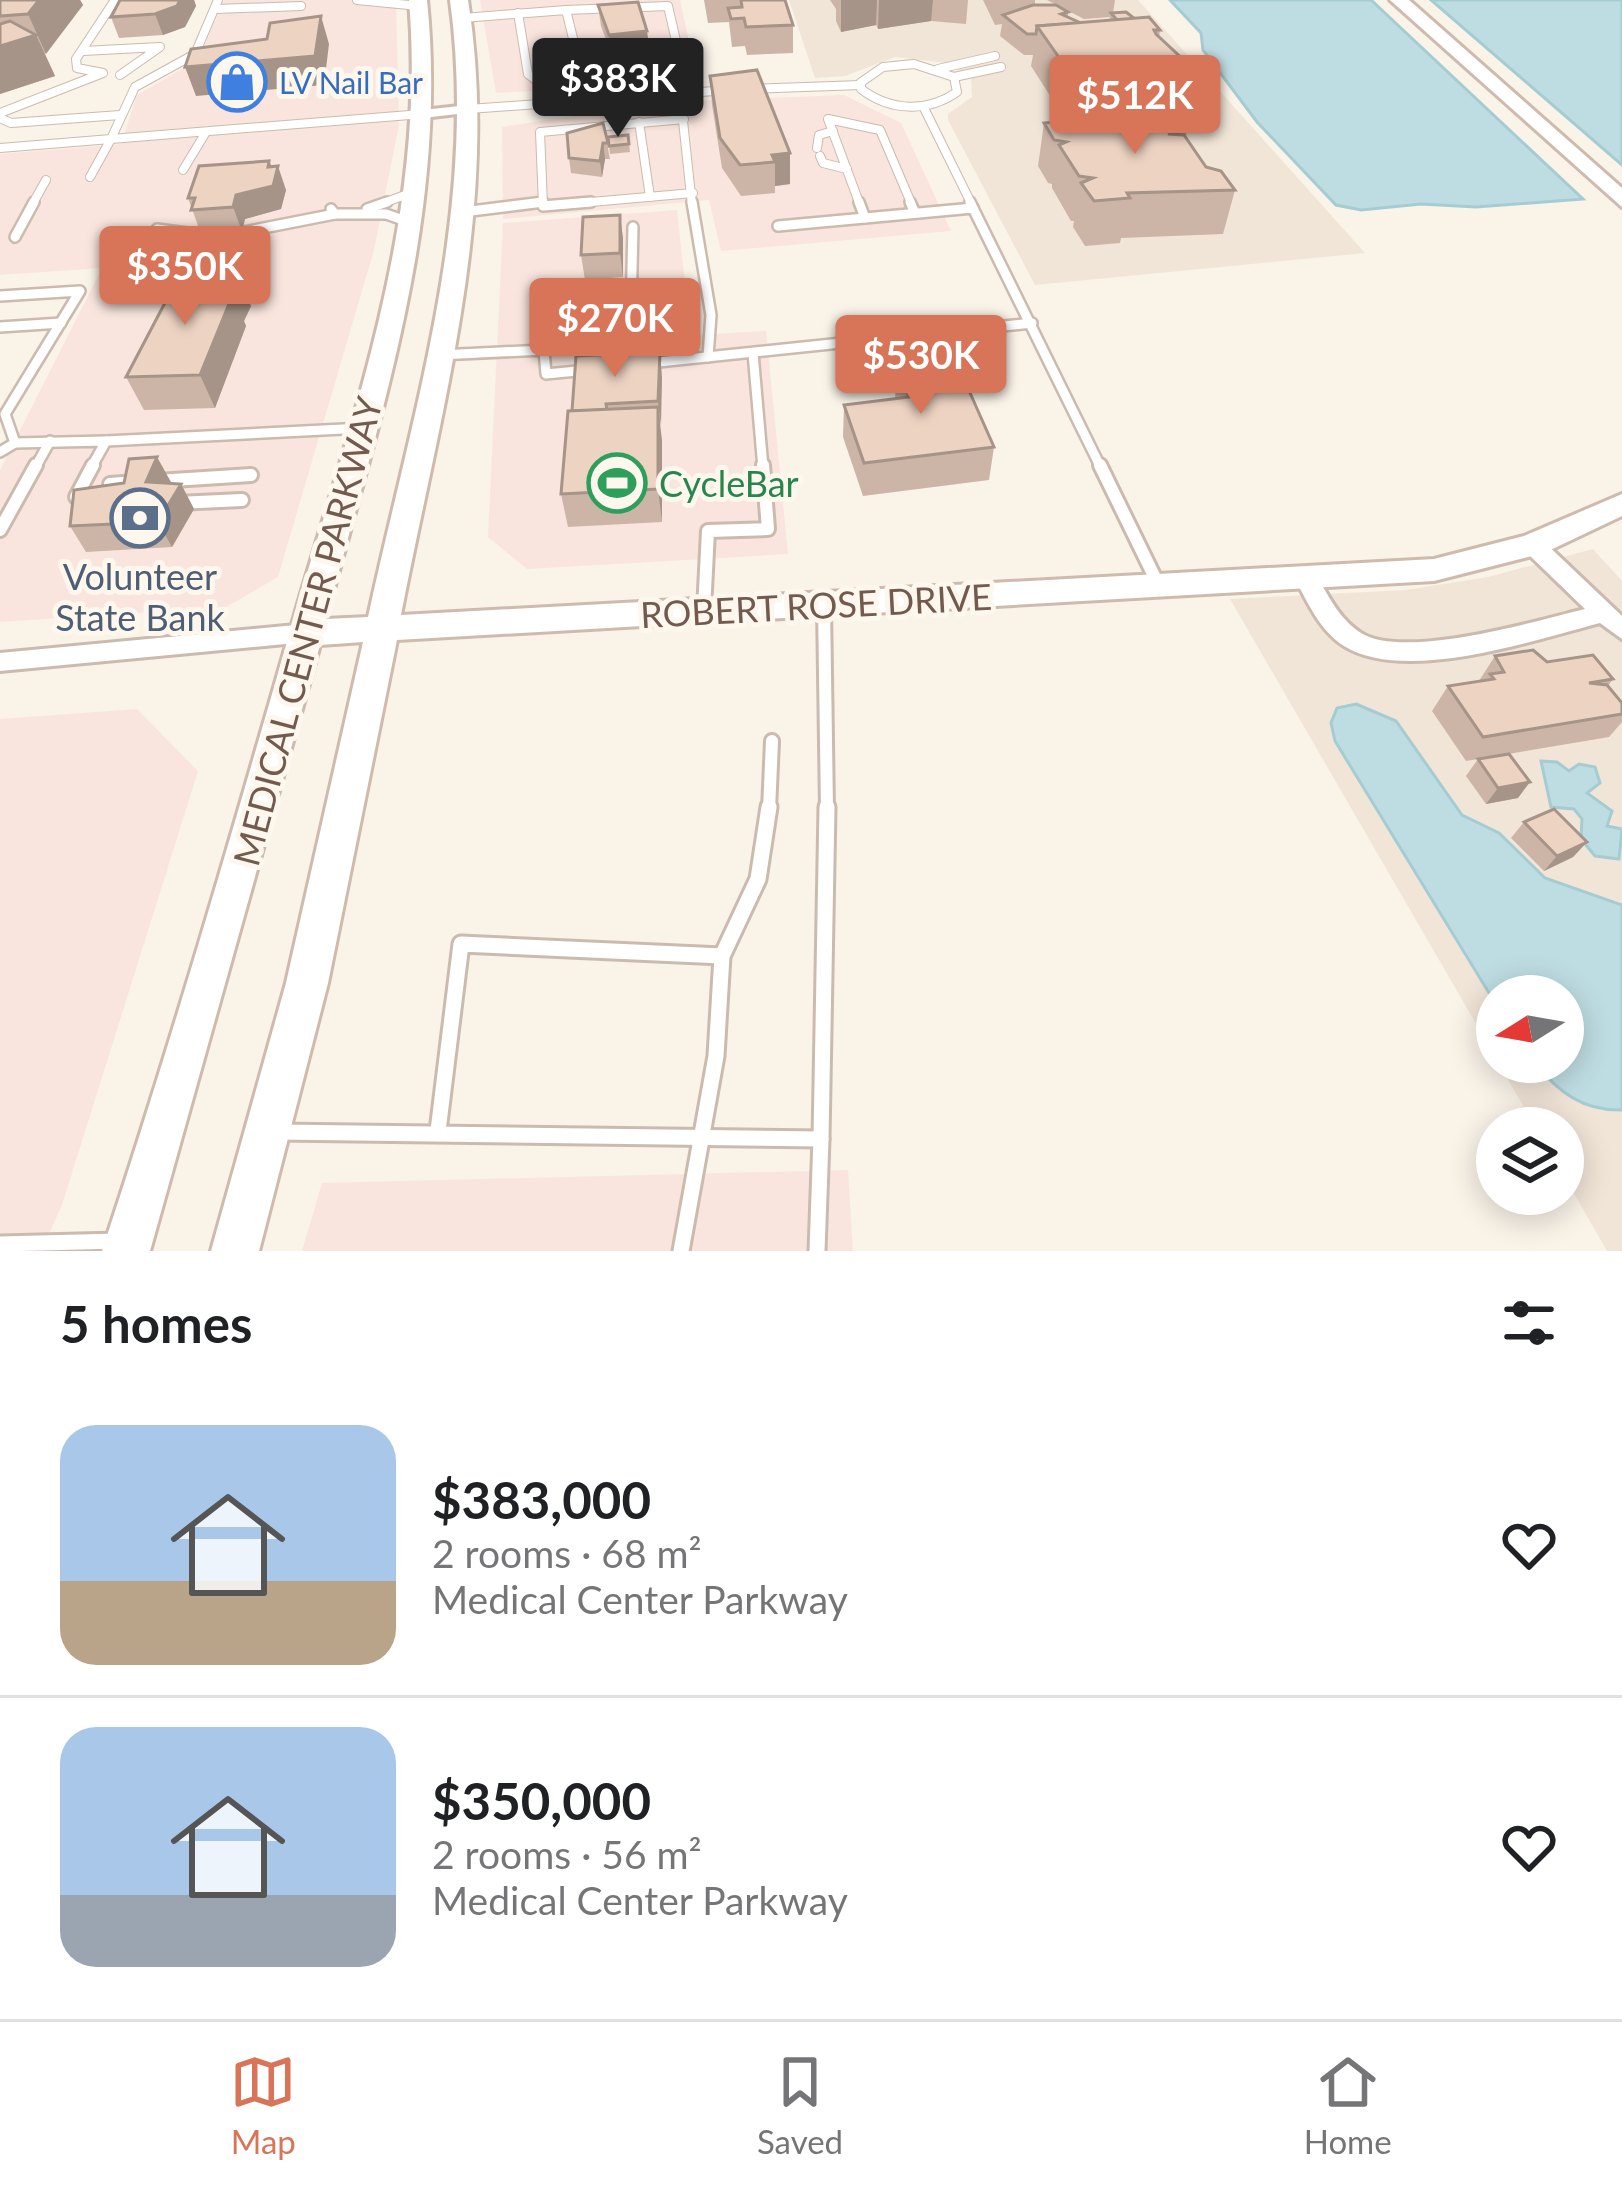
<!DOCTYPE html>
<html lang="en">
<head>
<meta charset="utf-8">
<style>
	body { margin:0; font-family:Lato,sans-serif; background:#f6f6f6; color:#202124; height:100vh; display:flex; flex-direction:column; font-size:45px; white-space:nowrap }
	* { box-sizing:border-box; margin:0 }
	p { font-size:39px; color:#757577 }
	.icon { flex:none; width:66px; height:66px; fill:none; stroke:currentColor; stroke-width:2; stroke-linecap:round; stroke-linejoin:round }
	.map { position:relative; height:1251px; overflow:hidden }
	.panel { display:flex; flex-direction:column; background:#fff; flex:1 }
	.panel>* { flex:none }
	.needle { width:78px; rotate:259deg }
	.fabs { position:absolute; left:1476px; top:975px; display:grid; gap:24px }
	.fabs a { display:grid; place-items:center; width:108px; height:108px; border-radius:50%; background:#fff; box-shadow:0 6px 30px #0003; font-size:60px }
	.price { position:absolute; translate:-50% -102px; padding:0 27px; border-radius:12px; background:#d87559; color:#fff; font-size:39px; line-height:78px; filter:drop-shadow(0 3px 6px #0008) }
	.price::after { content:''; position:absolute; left:50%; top:72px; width:36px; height:27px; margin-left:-18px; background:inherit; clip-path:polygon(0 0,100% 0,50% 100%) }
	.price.current { background:#222; color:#fff }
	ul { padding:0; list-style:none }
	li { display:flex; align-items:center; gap:36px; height:300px; padding:0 60px }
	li+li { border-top:3px solid #e0e0e0 }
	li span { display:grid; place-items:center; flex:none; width:336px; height:240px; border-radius:36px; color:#555 }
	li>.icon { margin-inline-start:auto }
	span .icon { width:144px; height:144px; fill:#fffc; stroke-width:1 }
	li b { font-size:51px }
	h2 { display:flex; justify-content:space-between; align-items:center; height:144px; padding:0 60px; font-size:51px }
	.menu { display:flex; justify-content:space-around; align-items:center; height:168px; border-top:3px solid #e0e0e0; background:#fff; font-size:33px; color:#757577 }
	.menu a { display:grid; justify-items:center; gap:6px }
	.menu .current { color:#d87559 }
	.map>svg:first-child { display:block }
</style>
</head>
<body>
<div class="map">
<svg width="1622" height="1251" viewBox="0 0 1622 1251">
	<rect width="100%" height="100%" fill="#faf3e8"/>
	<!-- residential -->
	<g fill="#f1e5d7">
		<polygon points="789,0 1138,0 1365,253 1035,285 948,120 948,114 972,97 971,78 947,63 895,57 845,76 815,78"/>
		<polygon points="1593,549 1622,581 1622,1251 1607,1251 1563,1174 1563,1128 1536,1128 1498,1062 1563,1062 1563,996 1497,996 1497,1060 1230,599 1405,590 1488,577"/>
	</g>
	<!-- commercial -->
	<g fill="#f9e5dd">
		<polygon points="224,0 396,0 399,125 374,250 278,577 226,607 0,622 0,470 102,268 0,275 0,154 121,144 137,95 199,59"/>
		<polygon points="480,0 680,0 698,82 496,93"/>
		<polygon points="844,95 901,123 951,231 721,251 709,200 503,219 502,127 664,102"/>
		<polygon points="677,210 688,312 680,336 766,331 788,554 527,569 488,537 503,223"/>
		<polygon points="137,709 198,771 62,1205 41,1251 0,1251 0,719"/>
		<polygon points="848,1170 853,1251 302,1251 322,1183"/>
	</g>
	<!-- water -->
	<g fill="#bedde2" stroke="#a5ccd3" stroke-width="3">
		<polygon points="1170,0 1371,0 1583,199 1476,207 1421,204 1361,210 1336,205 1257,122 1203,50 1201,33"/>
		<polygon points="1431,0 1622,0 1622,165"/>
		<path d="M 1356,704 L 1396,721 L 1462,815 L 1499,833 L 1545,878 L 1622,905 L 1622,1110 C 1583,1111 1558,1092 1534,1062 L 1563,1062 L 1563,996 L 1497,996 L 1497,1006 L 1335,741 L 1331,723 L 1337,708 Z"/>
		<polygon points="1541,761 1557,762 1569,771 1579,764 1595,767 1600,783 1587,793 1612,811 1607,826 1622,829 1619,859 1595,856 1581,839 1582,819 1574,809 1551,807"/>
	</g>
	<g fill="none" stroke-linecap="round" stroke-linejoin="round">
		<defs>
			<g id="lane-far3">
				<polyline points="218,0 195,54 135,87 111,139 422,114"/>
				<polyline points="357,0 419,6"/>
				<polyline points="216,9 301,6"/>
				<polyline points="566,10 668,6 688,93"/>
				<polyline points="518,13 528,74 536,80 684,67"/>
				<polyline points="463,18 566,10 588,99"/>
				<polyline points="83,51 160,47 120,75"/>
				<path d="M 914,64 L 954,77 L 957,92 C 927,113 890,111 861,89 L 860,83 L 883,67 Z"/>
				<polyline points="938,69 995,56"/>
				<polyline points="954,77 1001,67"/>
				<polyline points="748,89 861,85"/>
				<polyline points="680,93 692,205"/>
				<polyline points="923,106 972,205"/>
				<polyline points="469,109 728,90"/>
				<polyline points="0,113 103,73 77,68 76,59 115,0"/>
				<polyline points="0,118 11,123 120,115"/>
				<polyline points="639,122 650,197"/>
				<polyline points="0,148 111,139"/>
				<polyline points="817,148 819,135 833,131"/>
				<polyline points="820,156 823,163 847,169"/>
				<polyline points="183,170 206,132"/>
				<polyline points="90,177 111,139"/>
				<polyline points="32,205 46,180"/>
				<polyline points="378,205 416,191"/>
				<polyline points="543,205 540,132 684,119"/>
				<polyline points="557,205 693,193"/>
				<polyline points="860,205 828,119 880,130 912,205"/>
			</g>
			<g id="lane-far2">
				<polyline points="692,202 711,315 708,357"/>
				<polyline points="859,202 865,218 973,208"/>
				<polyline points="910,202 915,213"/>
				<polyline points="970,202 1101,468"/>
				<polyline points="543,206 591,202"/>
				<polyline points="331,209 335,214 386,214 409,222"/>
				<polyline points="367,209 387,202"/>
				<polyline points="463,212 543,202"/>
				<polyline points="778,226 865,218"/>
				<polyline points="157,229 218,237 335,214"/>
				<polyline points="15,237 34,202"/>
				<polyline points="0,296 80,291 5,414 15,443 0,452"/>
				<polyline points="611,325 631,311 633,227"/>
				<polyline points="0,327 61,323"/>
				<polyline points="753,353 763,468"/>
				<polyline points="439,355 544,350 546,374 587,370"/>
				<polyline points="649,363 1032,323"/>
				<polyline points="106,441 363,428"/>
				<polyline points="15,443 106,441 91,468"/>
				<polyline points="35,468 50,441"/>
			</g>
			<g id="lane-far1">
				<polyline points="1100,465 1159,586"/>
				<polyline points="157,481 251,475"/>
				<polyline points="110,484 136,482"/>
				<polyline points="76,497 93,465"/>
				<polyline points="177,503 242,500"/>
				<polyline points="0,530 36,465"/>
				<polyline points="824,605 827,810"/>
				<polyline points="704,610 708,531 768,529 763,465"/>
				<polyline points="769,810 772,741"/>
			</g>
			<g id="lane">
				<polyline points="438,1131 461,944 722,956"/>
				<polyline points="277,1132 821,1139 827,807"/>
				<polyline points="0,1244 119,1241"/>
				<polyline points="681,1251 716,1056 722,956 758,879 769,807"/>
				<polyline points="817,1251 821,1139"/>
			</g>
			<g id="street">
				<polygon points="469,105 476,109 474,112 423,118 416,114 423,110"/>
				<path d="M 1533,537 L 1541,539 L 1622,616 L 1622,639 L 1600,623 C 1534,640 1405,684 1344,646 C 1320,631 1308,603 1295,579 L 1299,573 L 1315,573 C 1328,595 1339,619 1361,633 C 1404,660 1536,621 1585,609 L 1525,551 L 1522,545 Z"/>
				<polygon points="306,624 318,633 306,642 0,671 0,653"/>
			</g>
			<g id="secondary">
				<path d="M 409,0 L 427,0 C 449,214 380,415 326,619 L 368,617 C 412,414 479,210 450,0 L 468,0 C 501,208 440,412 401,615 L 1434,559 L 1524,536 L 1622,494 L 1622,516 L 1544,553 L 1434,581 L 397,640 L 328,983 L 259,1251 L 211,1251 L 286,983 L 363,642 L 320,645 L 150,1251 L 102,1251 C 172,1040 234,827 295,614 C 354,412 427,214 409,0 Z"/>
				<polygon points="1390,0 1409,0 1622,188 1622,207"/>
			</g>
		</defs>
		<!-- lane-far3 casing -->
		<use href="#lane-far3" stroke="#cbbbaf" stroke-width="10"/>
		<!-- lane-far2 casing -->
		<use href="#lane-far2" stroke="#cbbbaf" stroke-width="14"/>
		<!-- lane-far1 casing -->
		<use href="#lane-far1" stroke="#cbbbaf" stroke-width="18"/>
		<!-- lane casing -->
		<use href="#lane" stroke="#cbbbaf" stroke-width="21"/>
		<!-- street casing -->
		<use href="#street" stroke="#cbbbaf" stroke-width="6"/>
		<!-- secondary casing -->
		<use href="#secondary" stroke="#cebbad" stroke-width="6"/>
		<!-- lane-far3 -->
		<use href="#lane-far3" stroke="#fff" stroke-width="8"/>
		<!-- lane-far2 -->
		<use href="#lane-far2" stroke="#fff" stroke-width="9"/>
		<!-- lane-far1 -->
		<use href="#lane-far1" stroke="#fff" stroke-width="12"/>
		<!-- lane -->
		<use href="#lane" stroke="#fff" stroke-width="15"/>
		<!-- street -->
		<use href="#street" fill="#fff" fill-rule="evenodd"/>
		<!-- secondary -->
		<use href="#secondary" fill="#fff" fill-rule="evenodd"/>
	</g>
	<!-- wall -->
	<g fill="#ccb5a7">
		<polygon points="0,0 80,0 83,5 45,54 55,76 0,94"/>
		<polygon points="120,0 194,0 196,6 185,27 163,35 119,38 111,17"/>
		<polygon points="704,0 785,0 793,25 793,53 747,55 745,46 732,47 729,22 708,23"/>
		<polygon points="830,0 968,0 966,24 931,21 878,29 876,25 841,32 836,21 836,9"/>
		<polygon points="983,0 1035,0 1035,5 1068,12 1068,17 1081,23 1109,21 1110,17 1084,19 1047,0 1115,0 1113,13 1135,19 1160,30 1159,37 1201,76 1191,117 1178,118 1187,130 1186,137 1206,167 1235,190 1223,234 1121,238 1120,243 1085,246 1073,227 1074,221 1071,221 1052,188 1052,184 1048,183 1038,166 1044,123 1066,121 1060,112 1061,108 1058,108 1031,66 1033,55 1024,55 1000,36 1002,24 995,25"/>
		<polygon points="598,5 650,52 612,56 601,26"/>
		<polygon points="710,76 790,153 790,184 775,186 775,193 741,196 722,168 712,105"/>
		<polygon points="603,123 610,159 605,159 602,177 571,173 569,158"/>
		<polygon points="628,135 630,152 610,154 608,137"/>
		<polygon points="269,161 286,190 281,209 245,219 242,231 201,234 188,198"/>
		<polygon points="620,215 623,239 623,277 585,280 581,255"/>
		<polygon points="251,306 244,321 246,326 215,408 144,410 126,377"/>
		<polygon points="898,366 994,447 989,480 863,496 843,437 844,405 895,398"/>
		<polygon points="662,377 660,426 662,522 568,527 561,494 572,411"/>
		<polygon points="171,482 170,483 181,484 194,509 172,547 86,552 70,526"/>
		<polygon points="1495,656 1547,662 1613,679 1608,686 1622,703 1622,722 1609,737 1466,761 1432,711 1448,686 1479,681"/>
		<polygon points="1478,759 1518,798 1486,804 1466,776"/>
		<polygon points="1524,822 1587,842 1573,857 1544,871 1511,838"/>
	</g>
	<!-- shaded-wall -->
	<g fill="#a69488">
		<polygon points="39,0 80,0 83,5 46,54 28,14"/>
		<polygon points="180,0 194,0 196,6 185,27 163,35 155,14"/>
		<polygon points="841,0 877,0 876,25 841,32"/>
		<polygon points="879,0 933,0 931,21 878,29"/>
		<polygon points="321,16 329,44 324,85 196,96 185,67 315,56"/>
		<polygon points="647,31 650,52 612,56 609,35"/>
		<polygon points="36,35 55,76 0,94 0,46"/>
		<polygon points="603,143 605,159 602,177 600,161"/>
		<polygon points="790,153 790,184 775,186 775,162 772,155"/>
		<polygon points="269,161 275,177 278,166 286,190 281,209 245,219 242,231 233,207 236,195 268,167"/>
		<polygon points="620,215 623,239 623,277 620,253"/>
		<polygon points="238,274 251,306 244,321 246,326 215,408 200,375 229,294"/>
		<polygon points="660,352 662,377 661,426 658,401"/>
		<polygon points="658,407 662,440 662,522 658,489"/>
		<polygon points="157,457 171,482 160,508 146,482"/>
		<polygon points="181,484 194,509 172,547 158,522"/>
		<polygon points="1530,782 1518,798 1486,804 1498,788"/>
		<polygon points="1587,842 1573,857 1544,871 1557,856"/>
	</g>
	<!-- building -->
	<g fill="#edd3c2" stroke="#a69488" stroke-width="3">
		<polygon points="0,0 39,0 28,14 0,16"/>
		<polygon points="120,0 180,0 177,6 155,14 111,17"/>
		<polygon points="741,0 785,0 793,25 746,27 744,18 731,19 728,8 742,7"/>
		<polygon points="638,2 647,31 609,35 598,5"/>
		<polygon points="1033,5 1056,5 1068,12 1061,14 1081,23 1037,26 1036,34 1027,34 1003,15"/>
		<polygon points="1126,12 1135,19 1117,20 1111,13"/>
		<polygon points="321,16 315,56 185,67 191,49 267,39 270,23"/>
		<polygon points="1149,17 1160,30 1154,30 1156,34 1201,76 1106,79 1109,82 1077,85 1067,70 1078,67 1065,66 1037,26"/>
		<polygon points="10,21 36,35 0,46 0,24"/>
		<polygon points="757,70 790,153 772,155 775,162 740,165 720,138 710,76"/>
		<polygon points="1175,113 1187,130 1168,134 1184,135 1206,167 1221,171 1235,190 1127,193 1130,198 1094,201 1081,183 1093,178 1079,176 1059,145 1066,142 1054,140 1044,123 1078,120 1081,125"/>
		<polygon points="603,123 608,143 603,143 600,161 569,158 567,133"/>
		<polygon points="628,135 629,144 609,146 608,137"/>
		<polygon points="269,161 268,167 278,166 273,186 236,195 233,207 191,210 195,198 188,198 199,166"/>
		<polygon points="620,215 620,253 581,255 583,217"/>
		<polygon points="238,274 229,294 233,294 200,375 126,377 178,278"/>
		<polygon points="660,352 658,401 606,404 607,410 572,411 576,356"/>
		<polygon points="955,359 994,447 864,463 844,405 909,397 898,366"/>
		<polygon points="658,407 658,489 561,494 568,411"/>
		<polygon points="157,457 146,482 181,484 158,522 70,526 74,490 124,483 129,459"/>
		<polygon points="1533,650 1547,662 1593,655 1613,679 1589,683 1607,685 1622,703 1622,714 1483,737 1448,686 1494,679 1490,674 1504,672 1495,656"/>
		<polygon points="1509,754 1530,782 1498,788 1478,759"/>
		<polygon points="1554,809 1587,842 1557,856 1524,822"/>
	</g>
	<!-- icons -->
	<defs>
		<symbol id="shop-ring" viewBox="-11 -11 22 22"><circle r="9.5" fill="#fdf7ee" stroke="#3f7fe0" stroke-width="1.5"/><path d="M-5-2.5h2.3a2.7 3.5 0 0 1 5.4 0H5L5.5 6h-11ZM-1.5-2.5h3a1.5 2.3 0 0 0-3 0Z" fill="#3f7fe0"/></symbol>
		<symbol id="stadium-ring" viewBox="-11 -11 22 22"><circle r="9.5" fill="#fdf7ee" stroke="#2e9e5b" stroke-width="1.5"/><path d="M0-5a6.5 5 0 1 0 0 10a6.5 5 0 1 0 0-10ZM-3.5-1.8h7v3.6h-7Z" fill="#2e9e5b"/></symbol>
		<symbol id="bank-ring" viewBox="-11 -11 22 22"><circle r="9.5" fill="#fdf7ee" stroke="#5c6f8a" stroke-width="1.5"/><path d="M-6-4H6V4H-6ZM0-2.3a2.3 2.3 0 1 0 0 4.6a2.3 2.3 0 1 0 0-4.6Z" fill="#5c6f8a"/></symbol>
	</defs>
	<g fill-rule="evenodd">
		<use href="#shop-ring" x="204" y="49" width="66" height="66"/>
		<use href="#stadium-ring" x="584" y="450" width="66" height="66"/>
		<use href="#bank-ring" x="107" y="485" width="66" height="66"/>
	</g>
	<g text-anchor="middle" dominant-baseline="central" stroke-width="10" stroke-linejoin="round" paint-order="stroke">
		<!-- far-shop labels -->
		<g font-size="30" fill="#366cbe" stroke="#fdf7ee" text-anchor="start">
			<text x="279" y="82">LV Nail Bar</text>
		</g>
		<!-- leisure labels -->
		<g font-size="36" fill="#27864d" stroke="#fdf7ee" text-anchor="start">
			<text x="659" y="483">CycleBar</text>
		</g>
		<!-- service labels -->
		<g font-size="36" fill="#4e5e75" stroke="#fdf7ee">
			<text x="140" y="576">Volunteer<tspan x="140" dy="41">State Bank</tspan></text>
		</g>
		<!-- street labels -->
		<g font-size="36" fill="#725b4e" stroke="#fdf7ee">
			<text transform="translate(816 605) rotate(-3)">ROBERT ROSE DRIVE</text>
			<text transform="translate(307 631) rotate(-75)">MEDICAL CENTER PARKWAY</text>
		</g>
	</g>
</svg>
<div class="fabs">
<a><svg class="needle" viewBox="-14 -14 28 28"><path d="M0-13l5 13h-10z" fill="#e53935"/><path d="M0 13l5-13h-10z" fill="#757577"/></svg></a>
<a><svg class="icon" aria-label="layers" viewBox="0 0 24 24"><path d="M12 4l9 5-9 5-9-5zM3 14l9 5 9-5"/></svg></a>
</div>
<b class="price current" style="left:618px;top:140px">$383K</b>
<b class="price" style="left:1135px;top:157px">$512K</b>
<b class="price" style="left:185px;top:328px">$350K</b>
<b class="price" style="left:615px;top:380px">$270K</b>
<b class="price" style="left:921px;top:417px">$530K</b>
</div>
<section class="panel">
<h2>5 homes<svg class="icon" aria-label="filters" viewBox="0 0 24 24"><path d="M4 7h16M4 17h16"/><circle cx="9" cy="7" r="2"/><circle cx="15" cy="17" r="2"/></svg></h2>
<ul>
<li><span style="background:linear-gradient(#a9c7e8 65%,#b9a48a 0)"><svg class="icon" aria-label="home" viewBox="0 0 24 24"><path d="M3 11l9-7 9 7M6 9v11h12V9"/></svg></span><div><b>$383,000</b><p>2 rooms · 68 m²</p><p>Medical Center Parkway</p></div><svg class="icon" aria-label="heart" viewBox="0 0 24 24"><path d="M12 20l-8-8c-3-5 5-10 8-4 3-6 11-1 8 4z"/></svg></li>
<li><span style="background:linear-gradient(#a9c7e8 70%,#9aa5b1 0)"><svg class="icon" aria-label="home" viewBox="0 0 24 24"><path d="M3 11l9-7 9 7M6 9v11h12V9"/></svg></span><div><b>$350,000</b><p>2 rooms · 56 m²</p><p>Medical Center Parkway</p></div><svg class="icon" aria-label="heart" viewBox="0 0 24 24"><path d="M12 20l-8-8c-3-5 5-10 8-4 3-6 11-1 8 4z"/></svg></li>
</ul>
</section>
<nav class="menu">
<a class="current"><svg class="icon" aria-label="map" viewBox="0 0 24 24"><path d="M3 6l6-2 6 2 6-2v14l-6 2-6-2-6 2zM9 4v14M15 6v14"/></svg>Map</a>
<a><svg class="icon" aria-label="saved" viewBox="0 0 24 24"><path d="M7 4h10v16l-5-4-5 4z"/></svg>Saved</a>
<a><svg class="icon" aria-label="home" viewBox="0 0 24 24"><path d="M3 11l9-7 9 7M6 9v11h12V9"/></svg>Home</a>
</nav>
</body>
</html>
